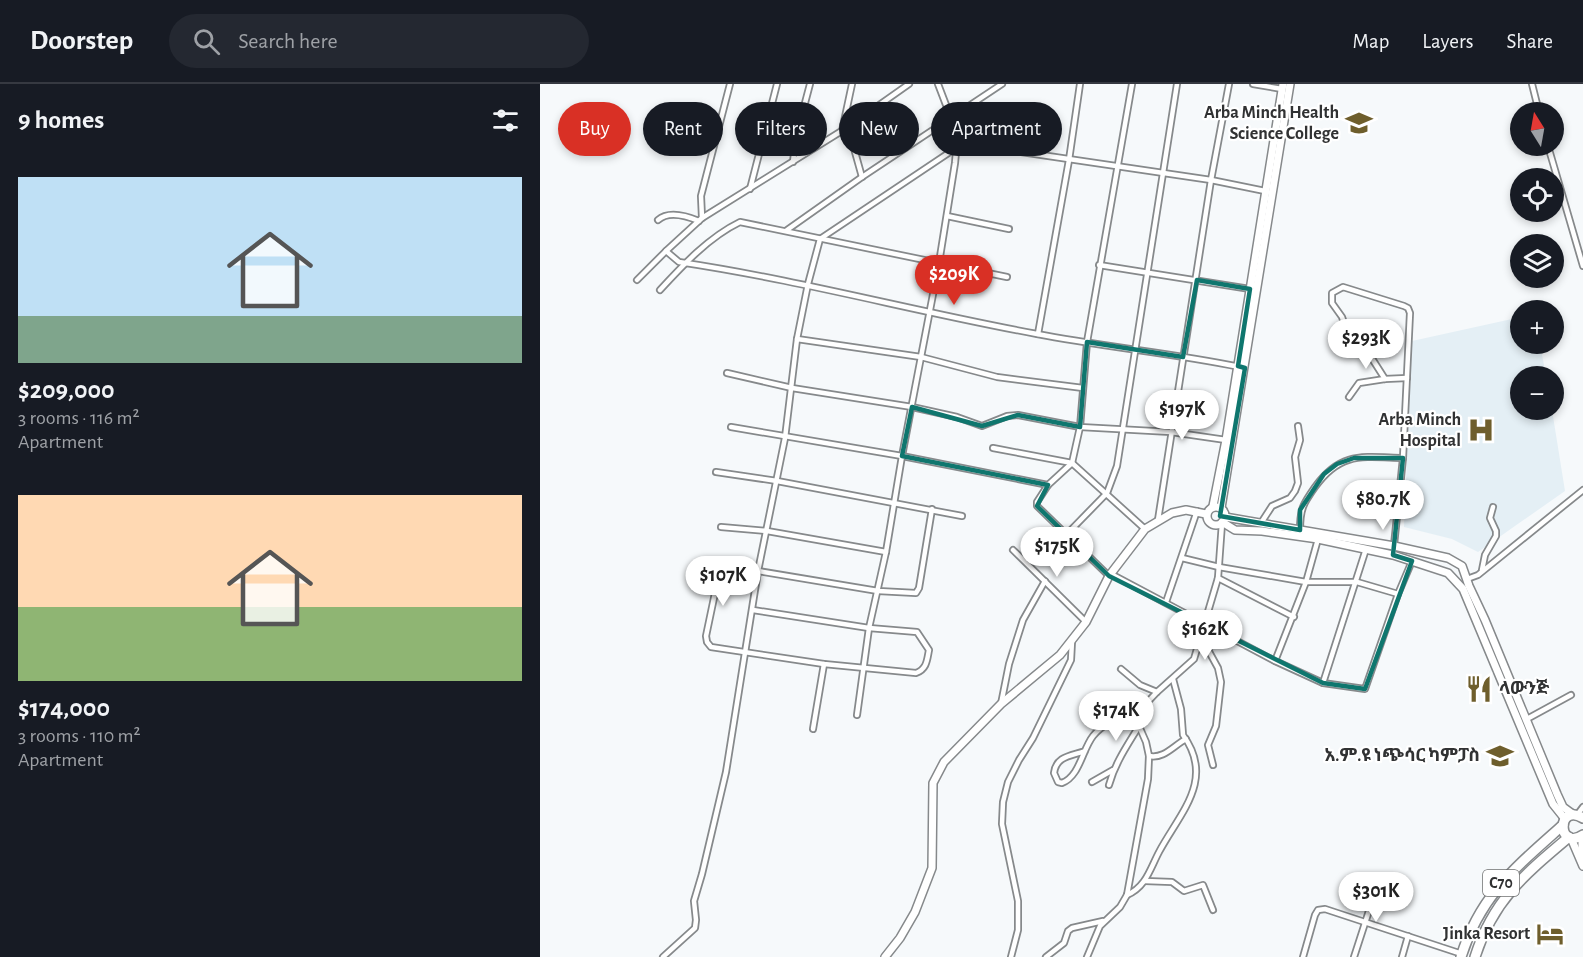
<!DOCTYPE html>
<html lang="en">
<head>
<meta charset="utf-8">
<style>
	body { margin:0; font-family:"Alegreya Sans","Noto Sans Ethiopic",sans-serif; background:#242831; color:#f1f3f6; height:100vh; display:flex; flex-direction:column; font-size:22px; white-space:nowrap }
	* { box-sizing:border-box; margin:0 }
	p { font-size:20px; color:#9ea1a6 }
	.icon { flex:none; width:33px; height:33px; fill:none; stroke:currentColor; stroke-width:2; stroke-linecap:round; stroke-linejoin:round }
	.map { position:relative; flex:1; overflow:hidden }
	.side { display:flex; flex-direction:column; background:#171b24; width:540px }
	.side>* { flex:none }
	.hud { position:absolute; left:18px; top:18px; width:570px; height:54px; display:flex; gap:12px }
	.needle { width:39px; rotate:349deg }
	.fabs { position:absolute; left:970px; top:18px; display:grid; gap:12px }
	.fabs a { display:grid; place-items:center; width:54px; height:54px; border-radius:50%; background:#171b24; box-shadow:0 3px 9px #0003; font-size:30px }
	.price { position:absolute; translate:-50% -51px; padding:0 14px; border-radius:21px; background:#fff; color:#222; font-size:20px; line-height:39px; filter:drop-shadow(0 2px 3px #0008) }
	.price::after { content:''; position:absolute; left:50%; top:36px; width:18px; height:14px; margin-left:-9px; background:inherit; clip-path:polygon(0 0,100% 0,50% 100%) }
	.price.current { background:#d93025; color:#fff }
	ul { padding:0; list-style:none }
	li { display:grid; align-content:center; gap:12px; height:318px; padding:0 18px }
	li span { display:grid; place-items:center; height:186px; border-radius:0px; color:#555 }
	li>.icon { margin-inline-start:auto }
	span .icon { width:108px; height:108px; fill:#fffc; stroke-width:1 }
	li b { font-size:26px }
	h2 { display:flex; justify-content:space-between; align-items:center; height:72px; padding:0 18px; font-size:26px }
	.pill { padding:0 21px; border-radius:27px; background:#171b24; box-shadow:0 3px 9px #0003; font-size:21px; line-height:54px }
	.pill.current { background:#d93025; color:#fff }
	header { display:flex; align-items:center; gap:36px; box-sizing:border-box; height:84px; padding:0 30px; background:#171b24; border-bottom:2px solid #363941 }
	header strong { font-size:28px }
	nav { display:flex; gap:33px; margin-inline-start:auto; font-size:21px }
	.search { width:420px; height:54px; background:#242831; display:flex; align-items:center; gap:15px; box-sizing:border-box; padding:0 21px; border-radius:33px; color:#9ea1a6; font-size:22px }
	main { display:flex; flex:1; min-height:0 }
	.map>svg:first-child { display:block }
</style>
</head>
<body>
<header>
<strong>Doorstep</strong>
<div class="search"><svg class="icon" aria-label="search" viewBox="0 0 24 24"><circle cx="10" cy="10" r="6"/><path d="M15 15l6 6"/></svg>Search here</div>
<nav><a>Map</a><a>Layers</a><a>Share</a></nav>
</header>
<main>
<section class="side">
<h2>9 homes<svg class="icon" aria-label="filters" viewBox="0 0 24 24"><path d="M4 7h16M4 17h16"/><circle cx="9" cy="7" r="2"/><circle cx="15" cy="17" r="2"/></svg></h2>
<ul>
<li><span style="background:linear-gradient(#bfe0f5 75%,#7fa58c 0)"><svg class="icon" aria-label="home" viewBox="0 0 24 24"><path d="M3 11l9-7 9 7M6 9v11h12V9"/></svg></span><div><b>$209,000</b><p>3 rooms · 116 m²</p><p>Apartment</p></div></li>
<li><span style="background:linear-gradient(#ffd9b3 60%,#8fb573 0)"><svg class="icon" aria-label="home" viewBox="0 0 24 24"><path d="M3 11l9-7 9 7M6 9v11h12V9"/></svg></span><div><b>$174,000</b><p>3 rooms · 110 m²</p><p>Apartment</p></div></li>
</ul>
</section>
<div class="map">
<svg width="1043" height="873" viewBox="0 0 1043 873">
	<rect width="100%" height="100%" fill="#f6f9fb"/>
	<!-- built -->
	<polygon fill="#e4eff5" points="981,233 981,260 1000,260 1006,292 981,292 981,326 1012,326 1025,407 938,468 912,455 864,443 872,257"/>
	<g fill="none" stroke-linecap="round" stroke-linejoin="round">
		<defs>
			<g id="street">
				<polyline points="713,0 742,5"/>
				<polyline points="992,0 999,28"/>
				<polyline points="308,43 322,93"/>
				<polyline points="302,47 312,0"/>
				<polyline points="1008,62 1043,182"/>
				<polyline points="481,68 671,96 725,107"/>
				<polyline points="253,78 256,53 270,0"/>
				<polyline points="210,105 237,0"/>
				<polyline points="407,132 469,145"/>
				<polyline points="162,134 161,112 190,0"/>
				<path d="M 118,136 C 129,126 147,132 159,137"/>
				<polyline points="247,146 322,93 462,0"/>
				<path d="M 126,167 L 139,178 C 260,196 377,228 497,250 C 564,263 633,269 700,283"/>
				<polyline points="559,181 710,205"/>
				<polyline points="97,196 126,167 162,134 308,43 369,0"/>
				<path d="M 120,206 C 143,181 169,153 200,138 L 467,193"/>
				<polyline points="498,250 529,76 540,0"/>
				<polyline points="257,255 381,273 457,293 543,304"/>
				<polyline points="187,289 252,304 372,323 417,333 442,342 467,332 478,331 540,343 631,348 686,356"/>
				<polyline points="845,295 824,262 813,261 810,257 802,233 792,219 792,209 803,203 864,222 868,224 870,229 863,374 853,471"/>
				<polyline points="809,313 819,299 845,295 867,294"/>
				<polyline points="191,343 362,372 508,401"/>
				<polyline points="453,364 532,379 605,445"/>
				<polyline points="176,388 237,397 422,432"/>
				<polyline points="618,436 671,96 689,0"/>
				<polyline points="721,439 732,422 750,414 755,407 758,399 755,373 760,356 758,342"/>
				<polyline points="181,443 227,447 346,468"/>
				<path d="M 760,446 C 760,425 763,420 775,403 C 801,367 823,373 863,374"/>
				<polyline points="527,450 567,409 577,382 637,0"/>
				<polyline points="473,466 546,538"/>
				<polyline points="642,474 679,483 766,498 817,498 858,510"/>
				<polyline points="942,486 945,471 956,452 956,447 950,434 953,423"/>
				<polyline points="571,490 735,577 783,599 825,605 858,510 872,477"/>
				<polyline points="569,492 497,422 497,418 508,401 532,379 540,343 547,258 592,0"/>
				<polyline points="678,494 754,533"/>
				<polyline points="927,495 938,491 1043,406"/>
				<polyline points="626,518 657,427"/>
				<path d="M 213,526 L 329,544 L 377,548 L 389,566 C 387,576 387,585 376,589 L 284,580 L 171,563 L 167,558 L 166,552 L 180,485 L 188,484 L 218,487 L 338,507 L 376,509 L 379,504 L 392,425"/>
				<polyline points="661,553 678,584 681,598 676,642 668,661 673,681"/>
				<polyline points="735,577 766,498 778,455"/>
				<polyline points="581,585 600,601 617,608"/>
				<polyline points="783,599 826,465"/>
				<polyline points="461,620 469,580 483,536 505,497"/>
				<polyline points="317,631 329,544 346,468 362,372 399,179 415,79 417,56 411,34 398,0"/>
				<polyline points="987,635 1031,611"/>
				<polyline points="273,645 284,580"/>
				<path d="M 545,667 C 531,672 516,672 514,689 L 518,698 L 522,699 C 540,692 542,666 553,652 C 564,638 586,630 602,622"/>
				<path d="M 609,672 C 624,675 633,662 646,655"/>
				<polyline points="552,698 573,686"/>
				<path d="M 569,701 C 575,679 587,662 599,642"/>
				<polyline points="1037,731 1043,723"/>
				<polyline points="605,797 632,798 644,807 663,801 673,826"/>
				<path d="M 587,811 C 606,803 610,785 619,768 C 639,730 676,696 643,651 L 641,625 L 633,595"/>
				<polyline points="123,873 155,844 156,836 154,817 162,790 186,688 218,487 245,354 257,255 268,200 280,155 416,64"/>
				<polyline points="471,873 478,846 478,817 462,740 463,718 468,698 479,676 493,654 531,576 532,557"/>
				<polyline points="506,873 524,859 528,847 532,844 563,837"/>
				<polyline points="547,873 560,842 580,823 587,811 608,695 609,672 606,658 599,642 598,631 600,626 617,608 654,575 678,494 682,439"/>
				<polyline points="763,873 775,831 778,826 785,825 922,870"/>
				<polyline points="814,873 838,799"/>
				<polyline points="862,873 868,852"/>
			</g>
			<g id="secondary">
				<polyline points="673,422 686,356 743,0"/>
				<circle cx="676" cy="432" r="9"/>
				<polyline points="681,424 750,0"/>
				<polyline points="685,433 854,462 908,474 922,482 929,502 945,536 1017,710 1023,723 1034,731"/>
				<polyline points="682,438 695,446 722,447 778,455 853,471 908,489 923,505 1013,720 1025,735"/>
				<polyline points="1042,752 1042,774"/>
				<polyline points="1031,754 1043,782"/>
				<polyline points="345,873 360,854 375,828 392,784 393,699 404,678 461,620 520,571 546,538 569,492 605,445 632,429 646,426 666,430"/>
			</g>
			<g id="highway">
				<path d="M 1043,734 C 1016,718 1017,768 1043,751"/>
				<path d="M 921,873 C 940,811 976,783 1023,741"/>
				<path d="M 935,873 C 953,816 985,790 1029,753"/>
			</g>
		</defs>
		<!-- street casing -->
		<use href="#street" stroke="#86898b" stroke-width="8"/>
		<!-- secondary casing -->
		<use href="#secondary" stroke="#86898b" stroke-width="10"/>
		<!-- highway casing -->
		<use href="#highway" stroke="#86898b" stroke-width="12"/>
		<!-- street -->
		<use href="#street" stroke="#fff" stroke-width="4.5"/>
		<!-- secondary -->
		<use href="#secondary" stroke="#fff" stroke-width="7"/>
		<!-- highway -->
		<use href="#highway" stroke="#fff" stroke-width="9"/>
	</g>
	<!-- marked area -->
	<path fill="none" stroke="#0f766e" stroke-width="4.5" stroke-linejoin="round" d="M 657,196 L 710,205 L 698,282 L 705,284 L 680,432 L 760,446 L 760,426 L 784,390 L 797,380 L 814,374 L 863,374 L 853,471 L 872,477 L 825,605 L 783,599 L 569,492 L 497,422 L 508,401 L 362,372 L 372,323 L 442,342 L 478,331 L 540,343 L 547,258 L 643,273 Z"/>
	<!-- icons -->
	<defs>
		<symbol id="university-bare" viewBox="-9 -9 18 18"><path d="M0-5L7-2L0 1L-7-2ZM-4 1L0 2.5L4 1V4Q0 6-4 4Z" fill="#6e5e2c" stroke="#fff" stroke-width="2.5" paint-order="stroke"/></symbol>
		<symbol id="hospital-bare" viewBox="-9 -9 18 18"><path d="M-5-5h3v3.5h4V-5h3V5h-3V1.5h-4V5h-3Z" fill="#6e5e2c" stroke="#fff" stroke-width="2.5" paint-order="stroke"/></symbol>
		<symbol id="restaurant-bare" viewBox="-9 -9 18 18"><path d="M-5-6h1v4h1v-4h1v4h1v-4h1v5L-1.5 .5V6h-2V.5L-5-1ZM5-6V6H3V1.5H1.5Q1.5-4 5-6Z" fill="#6e5e2c" stroke="#fff" stroke-width="2.5" paint-order="stroke"/></symbol>
		<symbol id="school-bare" viewBox="-9 -9 18 18"><path d="M0-5L7-2L0 1L-7-2ZM-4 1L0 2.5L4 1V4Q0 6-4 4Z" fill="#6e5e2c" stroke="#fff" stroke-width="2.5" paint-order="stroke"/></symbol>
		<symbol id="hotel-bare" viewBox="-9 -9 18 18"><path d="M-6-4.5h1.5V1H6V5H4.5V3h-9V5H-6ZM-4 0a1.8 1.8 0 1 1 3.6 0ZM.5 0V-2.5h3Q6-2.5 6 0Z" fill="#6e5e2c" stroke="#fff" stroke-width="2.5" paint-order="stroke"/></symbol>
	</defs>
	<g fill-rule="evenodd">
		<use href="#university-bare" x="800" y="20" width="38" height="38"/>
		<use href="#hospital-bare" x="922" y="327" width="38" height="38"/>
		<use href="#restaurant-bare" x="920" y="586" width="38" height="38"/>
		<use href="#school-bare" x="941" y="653" width="38" height="38"/>
		<use href="#hotel-bare" x="991" y="831" width="38" height="38"/>
	</g>
	<g text-anchor="middle" dominant-baseline="central" stroke-width="4.5" stroke-linejoin="round" paint-order="stroke">
		<!-- shield labels -->
		<rect fill="#fff" stroke="#6f7070" stroke-width="1.5" x="943" y="786" width="36" height="26" rx="4.5"/>
		<g font-size="16" font-weight="bold" fill="#313233">
			<text x="961" y="799">C70</text>
		</g>
		<!-- poi labels -->
		<g font-size="18" font-weight="bold" fill="#313233" stroke="#fff" text-anchor="end">
			<text x="799" y="29">Arba Minch Health<tspan x="799" dy="21">Science College</tspan></text>
			<text x="921" y="336">Arba Minch<tspan x="921" dy="21">Hospital</tspan></text>
			<text x="959" y="605" text-anchor="start">ላውንጅ</text>
			<text x="940" y="672">አ.ም.ዩ ነጭሳር ካምፓስ</text>
			<text x="990" y="850">Jinka Resort</text>
		</g>
	</g>
</svg>
<div class="fabs">
<a><svg class="needle" viewBox="-14 -14 28 28"><path d="M0-13l5 13h-10z" fill="#e53935"/><path d="M0 13l5-13h-10z" fill="#9ea1a6"/></svg></a>
<a><svg class="icon" aria-label="locate" viewBox="0 0 24 24"><circle cx="12" cy="12" r="6"/><path d="M12 2v4M12 18v4M2 12h4M18 12h4"/></svg></a>
<a><svg class="icon" aria-label="layers" viewBox="0 0 24 24"><path d="M12 4l9 5-9 5-9-5zM3 14l9 5 9-5"/></svg></a>
<a>+</a>
<a>−</a>
</div>
<b class="price current" style="left:414px;top:222px">$209K</b>
<b class="price" style="left:826px;top:286px">$293K</b>
<b class="price" style="left:642px;top:357px">$197K</b>
<b class="price" style="left:843px;top:447px">$80.7K</b>
<b class="price" style="left:517px;top:494px">$175K</b>
<b class="price" style="left:183px;top:523px">$107K</b>
<b class="price" style="left:665px;top:577px">$162K</b>
<b class="price" style="left:576px;top:658px">$174K</b>
<b class="price" style="left:836px;top:839px">$301K</b>
<div class="hud">
<a class="pill current">Buy</a>
<a class="pill">Rent</a>
<a class="pill">Filters</a>
<a class="pill">New</a>
<a class="pill">Apartment</a>
</div>
</div>
</main>
</body>
</html>
